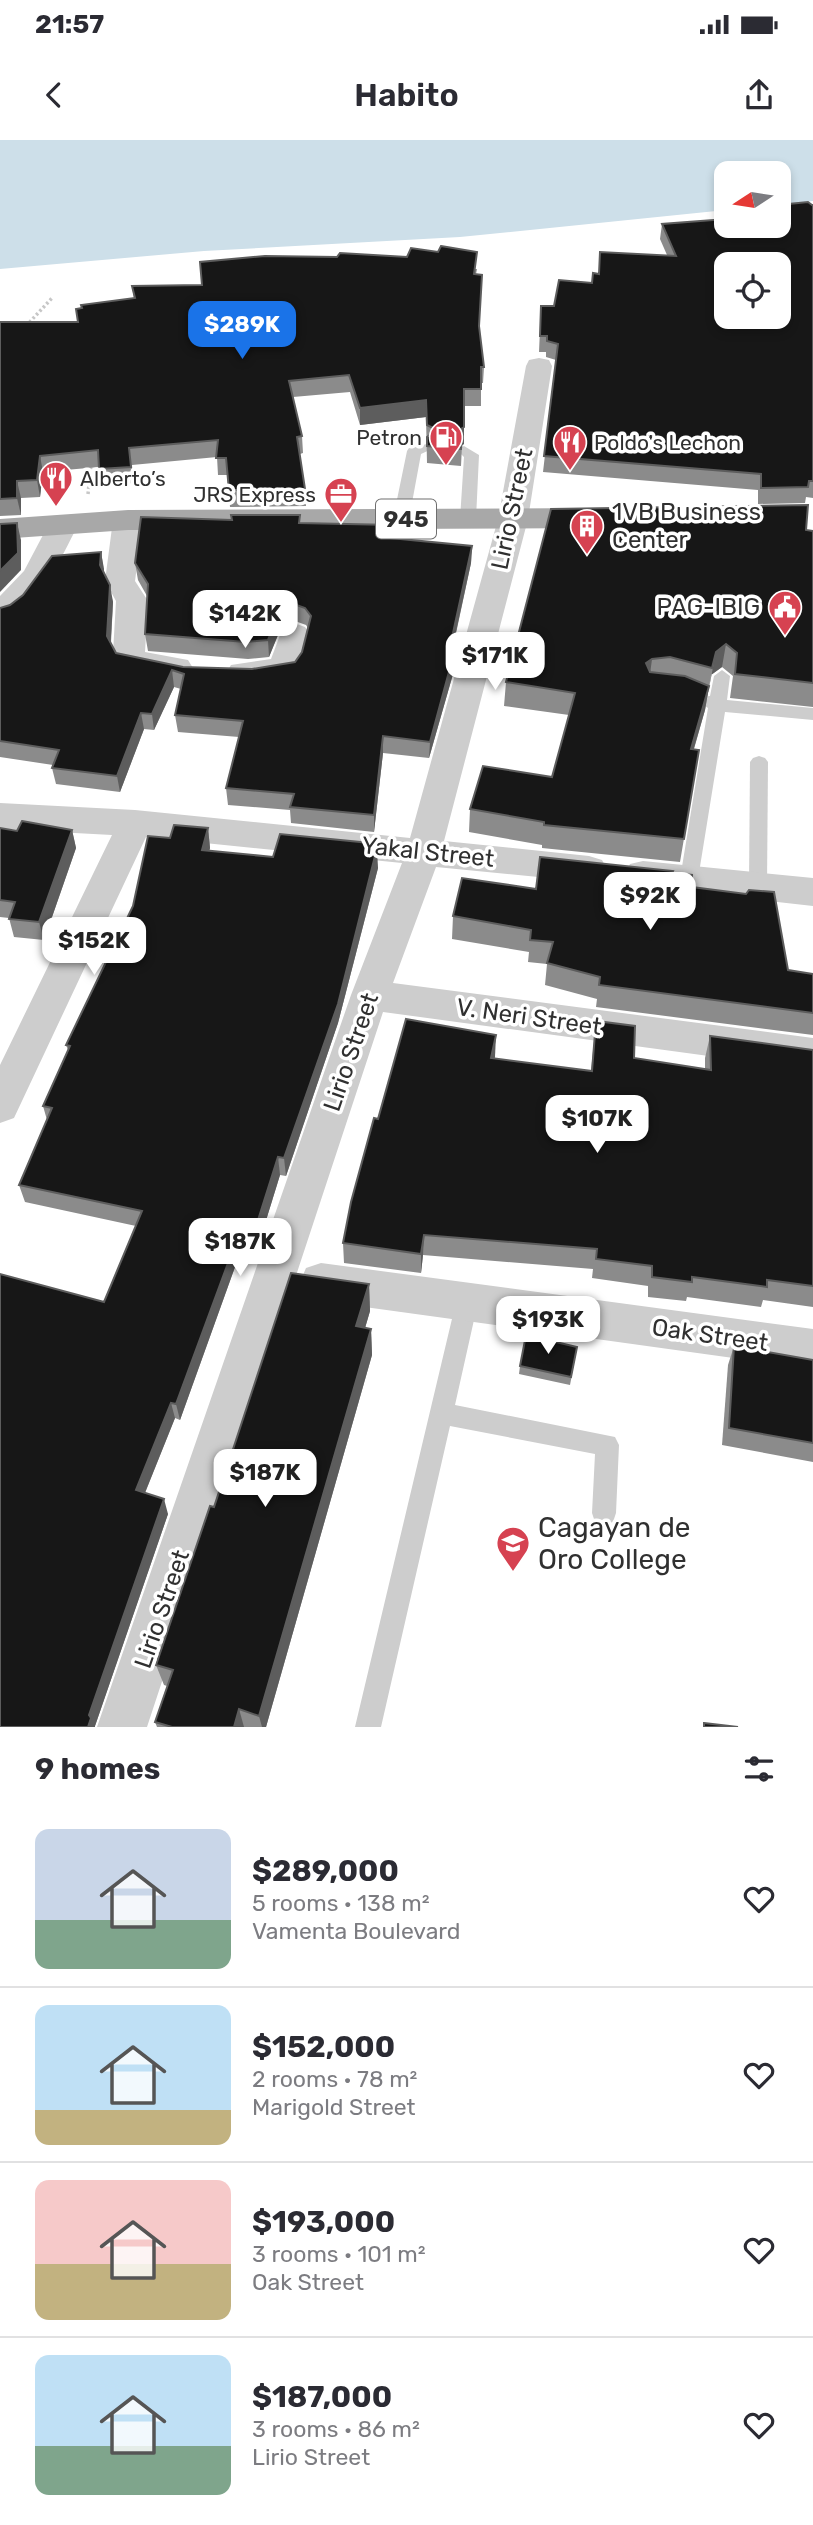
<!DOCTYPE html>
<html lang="en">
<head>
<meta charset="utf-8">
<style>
	body { margin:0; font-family:Rubik,sans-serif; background:#f7f7f7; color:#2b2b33; height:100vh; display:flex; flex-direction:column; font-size:26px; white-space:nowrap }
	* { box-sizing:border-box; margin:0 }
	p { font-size:23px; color:#7c7c81 }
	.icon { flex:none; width:38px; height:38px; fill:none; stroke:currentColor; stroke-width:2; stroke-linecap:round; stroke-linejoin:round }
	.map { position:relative; height:1587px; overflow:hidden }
	.panel { display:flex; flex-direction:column; background:#fff; flex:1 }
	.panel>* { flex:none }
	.needle { width:46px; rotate:258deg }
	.buttons { position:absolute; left:714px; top:21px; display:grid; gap:14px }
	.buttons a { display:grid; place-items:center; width:77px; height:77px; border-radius:14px; background:#fff; box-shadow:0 4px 10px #0003; font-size:35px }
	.price { position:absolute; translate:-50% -60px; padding:0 16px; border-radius:14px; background:#fff; color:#222; font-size:23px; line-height:46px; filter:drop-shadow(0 2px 4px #0008) }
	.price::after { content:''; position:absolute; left:50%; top:42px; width:21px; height:16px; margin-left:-10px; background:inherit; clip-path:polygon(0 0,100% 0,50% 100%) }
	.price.active { background:#1a73e8; color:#fff }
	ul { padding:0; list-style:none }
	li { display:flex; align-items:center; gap:21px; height:175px; padding:0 35px }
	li+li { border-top:2px solid #e1e1e2 }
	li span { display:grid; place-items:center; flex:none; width:196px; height:140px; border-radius:14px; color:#555 }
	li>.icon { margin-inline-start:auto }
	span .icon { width:84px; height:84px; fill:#fffc; stroke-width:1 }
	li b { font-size:30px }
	h2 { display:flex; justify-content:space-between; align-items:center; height:84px; padding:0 35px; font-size:30px }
	.status { display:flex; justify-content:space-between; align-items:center; height:49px; padding:0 35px; background:#fff; direction:ltr }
	.status svg { height:19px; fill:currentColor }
	header { display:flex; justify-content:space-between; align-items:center; height:91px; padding:0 35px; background:#fff; font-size:32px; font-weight:600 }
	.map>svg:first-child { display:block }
</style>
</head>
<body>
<div class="status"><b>21:57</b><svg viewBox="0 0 49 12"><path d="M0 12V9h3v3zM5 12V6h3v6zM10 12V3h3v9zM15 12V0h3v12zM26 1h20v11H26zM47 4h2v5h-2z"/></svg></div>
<header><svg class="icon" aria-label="back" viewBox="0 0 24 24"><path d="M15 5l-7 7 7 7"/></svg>Habito<svg class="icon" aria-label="share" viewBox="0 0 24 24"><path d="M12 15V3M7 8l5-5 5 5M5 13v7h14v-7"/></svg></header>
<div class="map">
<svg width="813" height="1587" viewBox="0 0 813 1587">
	<rect width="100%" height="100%" fill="#fff"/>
	<!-- water -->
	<polygon fill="#cddfe9" points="0,0 813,0 813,61 779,65 779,33 726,33 726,70 460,97 204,111 0,129"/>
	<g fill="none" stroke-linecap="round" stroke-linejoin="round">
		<!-- path -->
		<g stroke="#c7c7c7" stroke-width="3.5" stroke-dasharray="2.5 2.5" stroke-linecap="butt">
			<polyline points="26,186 53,157"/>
			<polyline points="88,354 91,325"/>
		</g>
		<!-- service -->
		<g fill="#cdcdcd" fill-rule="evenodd">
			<polygon points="427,304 434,308 421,314 409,379 406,382 396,382 393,379 407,311 409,308"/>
			<polygon points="464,306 479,315 476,379 468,384 460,379 464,317 457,310"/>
			<polygon points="722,530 730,536 727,560 813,568 813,580 725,572 698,739 696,744 682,744 680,739 708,568 699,561 702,557 710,556 714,536"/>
			<polygon points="759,616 765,618 768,622 767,745 765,750 751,750 749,745 750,622 753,618"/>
			<polygon points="467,1152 475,1155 478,1162 455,1265 615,1297 619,1305 616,1373 613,1382 604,1385 595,1382 592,1373 595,1314 450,1286 381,1587 355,1587 456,1162 459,1155"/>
		</g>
		<!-- minor -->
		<g fill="#cdcdcd" fill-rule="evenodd">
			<polygon points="539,218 549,220 552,226 528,379 444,701 589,716 602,720 607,729 602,738 589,742 436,727 393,843 813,898 813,930 383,872 147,1587 97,1587 351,855 402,723 146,697 14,978 0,983 0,925 112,695 0,689 0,663 135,670 410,698 498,379 526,226 529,220"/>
			<polygon points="128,371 138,373 143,380 135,441 148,461 145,512 188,520 193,528 188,536 177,539 121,529 113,513 116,461 105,441 113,380 118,373"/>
			<path d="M 63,376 L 74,378 L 78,385 C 62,416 35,476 0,485 L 0,456 L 24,431 L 52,378 Z"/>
			<polygon points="294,483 305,487 310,494 301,528 296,536 242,544 231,541 226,533 231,525 271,519 283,487"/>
			<polygon points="643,721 813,738 813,766 643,747 630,744 625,734 630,724"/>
			<polygon points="321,1123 813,1189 813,1229 321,1161 306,1156 300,1142 306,1128"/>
		</g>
		<!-- primary -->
		<polygon fill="#a8a8a8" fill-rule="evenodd" points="601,368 612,371 616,378 612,385 601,388 128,390 0,399 0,379 128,370"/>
	</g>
	<!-- wall -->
	<g fill="#8b8b8b">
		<polygon points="813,65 813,358 806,357 805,363 758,364 758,350 543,332 556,220 546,217 546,212 539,212 541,166 554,166 592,143 598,134 667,115 660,99 662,84 726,86"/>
		<polygon points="477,129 476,134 479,188 484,227 483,243 481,243 481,266 464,266 464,304 462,305 461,326 427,323 426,277 360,285 350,252 293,257 302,296 303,313 300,314 305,349 306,366 230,367 227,335 218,335 217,317 132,325 133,343 102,346 99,327 43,332 40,357 21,358 21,375 0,376 0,182 78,182 134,159 132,146 202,145"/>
		<polygon points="301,383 394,398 472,406 471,423 451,517 453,534 429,618 383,613 374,692 291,683 290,670 228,665 226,648 239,597 178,592 175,575 181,549 174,547 154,590 144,589 120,652 56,644 52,628 53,625 0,617 0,468 10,465 101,412 104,432 113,462 111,503 116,513 183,527 252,529 295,522 302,512 308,488 306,485 295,481 282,485 269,517 248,519 148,511 145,494 147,456 138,440 135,423"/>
		<polygon points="806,390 813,391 813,567 730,558 733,536 722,527 711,535 705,570 694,609 699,610 680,722 542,708 542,705 469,692 470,669 552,637 569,575 504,566 506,542"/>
		<polygon points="0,688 17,691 72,690 76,708 44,800 14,797 9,778 0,777"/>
		<polygon points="208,688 210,708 209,711 273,717 371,707 378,728 338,883 286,1036 280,1035 255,1116 240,1113 180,1280 175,1278 145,1353 168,1374 95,1586 0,1587 104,1162 136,1086 25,1062 19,1045 47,980 43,966 68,910 66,905 170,698"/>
		<polygon points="673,733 692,747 788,830 813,834 813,895 596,867 597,859 545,845 547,824 528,822 529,812 452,799 453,776 536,749"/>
		<polygon points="596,881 634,918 705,929 705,918 710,896 813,910 813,1167 763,1160 761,1167 687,1157 686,1161 648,1157 648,1146 592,1138 593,1129 423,1115 421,1133 344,1123 343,1103 378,979 494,919 591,931"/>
		<polygon points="369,1144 370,1171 365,1188 371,1189 372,1215 266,1587 157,1587 155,1582 167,1546 164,1545 156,1525 214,1367"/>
		<polygon points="734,1206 813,1220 813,1322 722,1305 728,1225"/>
		<polygon points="577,1207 570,1245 519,1234 520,1226"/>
	</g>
	<!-- shaded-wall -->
	<g fill="#5d5d5d">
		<polygon points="426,260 426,277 360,285 360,268"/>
		<polygon points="464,287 464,304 462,305 461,326 462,305 455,293"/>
		<polygon points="40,316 43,332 40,357 37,340"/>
		<polygon points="17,341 21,358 21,375 17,358"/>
		<polygon points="17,383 21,400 21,430 0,452 0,431"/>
		<polygon points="472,406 471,423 447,533 448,516"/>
		<polygon points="101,412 104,429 103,442 100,425"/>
		<polygon points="110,445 113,462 110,513 107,496"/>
		<polygon points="294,464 295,481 282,485 269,517 268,500 281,468"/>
		<polygon points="726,504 722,527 711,535 705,570 687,632 691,609 709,548 716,512"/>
		<polygon points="453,517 453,534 429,618 430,602"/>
		<polygon points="652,519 649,542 646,523"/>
		<polygon points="172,530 174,547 154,590 152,574"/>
		<polygon points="141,573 144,589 120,652 117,636"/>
		<polygon points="383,596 383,613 374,692 374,675"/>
		<polygon points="208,688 210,708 204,730 202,710"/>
		<polygon points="72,690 76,708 44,800 39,782"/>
		<polygon points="377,708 378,728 338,883 286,1036 284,1018"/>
		<polygon points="496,895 495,917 490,940 491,918"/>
		<polygon points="278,1017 280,1035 255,1116 252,1099"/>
		<polygon points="424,1095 423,1115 421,1133 421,1114"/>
		<polygon points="238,1096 240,1113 180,1280 176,1264"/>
		<polygon points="369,1144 370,1171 358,1212 356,1186"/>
		<polygon points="371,1189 372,1215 266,1587 262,1587 259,1576"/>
		<polygon points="171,1263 175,1278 140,1365 136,1350"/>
		<polygon points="164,1359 168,1374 95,1586 95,1587 88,1587 89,1575"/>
		<polygon points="239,1569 244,1587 234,1587"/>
	</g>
	<!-- building -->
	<g fill="#171717" stroke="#5d5d5d" stroke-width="2" fill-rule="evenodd">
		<path d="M 808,62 L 812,65 L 813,65 L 813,341 L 809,341 L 808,347 L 761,348 L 761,334 L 544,316 L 558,204 L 547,201 L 547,196 L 540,196 L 541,166 L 554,166 L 559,140 L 592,143 L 593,133 L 599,134 L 600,112 L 676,116 L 662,84 L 726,79 L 726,86 L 779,86 L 779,65 ZM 726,124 L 779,124 L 779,177 L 726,177 Z"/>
		<polygon points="441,106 477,112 474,134 482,135 479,186 484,227 481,227 481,249 464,249 464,287 455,293 462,301 461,309 427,306 427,297 437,290 427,285 426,260 360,268 349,235 289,241 302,296 297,297 305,349 229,350 226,318 216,318 218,300 129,308 131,327 99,329 98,310 40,316 37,340 17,341 17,358 0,359 0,182 78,182 76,169 82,168 81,165 135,158 132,146 202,145 200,122 265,116 337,117 340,113 407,117 411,108 438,112"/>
		<polygon points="808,365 806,390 813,391 813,543 735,534 737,513 726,504 716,512 712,528 670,517 652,519 646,523 650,532 685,536 709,546 691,609 699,610 684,699 544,685 544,682 470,669 483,626 552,637 575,553 506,542 551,369"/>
		<polygon points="231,375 300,375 299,383 394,385 391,398 472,406 448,516 453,517 430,602 383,596 374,675 290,667 294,654 226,648 243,581 175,575 184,534 172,530 152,574 141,573 117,636 52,628 59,610 0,601 0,468 10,465 23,455 52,416 101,412 100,425 110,445 107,496 116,513 183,527 252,529 295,522 302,512 311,476 305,468 294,464 281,468 268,500 246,502 145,494 148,444 135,423 141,377 232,380"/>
		<polygon points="17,383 18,413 0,431 0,384"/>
		<polygon points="22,681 72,690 39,782 9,779 15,762 0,760 0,688 17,691"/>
		<polygon points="174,685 208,688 202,710 273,717 280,694 370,703 370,707 377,708 338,864 284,1018 278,1017 252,1099 238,1096 176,1264 171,1263 136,1350 164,1359 89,1575 91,1578 88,1587 0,1587 0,1134 104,1162 142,1071 19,1045 52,968 43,966 70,906 66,905 133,766 148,696 170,698"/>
		<polygon points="540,717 673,731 672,733 692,735 692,747 746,754 749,750 774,752 788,830 813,834 813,873 599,845 600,837 547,823 553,802 530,800 531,790 453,776 462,738 536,749"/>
		<polygon points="406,879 496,895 491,918 592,931 596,881 635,886 634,918 711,930 710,896 813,910 813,1146 767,1140 767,1147 692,1137 692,1142 652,1137 652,1126 596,1119 597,1109 424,1095 421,1114 343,1103 351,1062 374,978 378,979"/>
		<polygon points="291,1133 369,1144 356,1186 371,1189 259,1576 239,1569 234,1587 172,1587 155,1582 173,1530 156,1525 210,1366 214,1367"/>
		<polygon points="526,1195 577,1207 571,1237 520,1226"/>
		<polygon points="734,1206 813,1220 813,1303 729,1288"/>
		<polygon points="704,1583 738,1587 704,1587"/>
	</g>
	<!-- icons -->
	<defs>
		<symbol id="fuel-pin" viewBox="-11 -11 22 30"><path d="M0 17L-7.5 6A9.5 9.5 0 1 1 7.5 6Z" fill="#d64251" stroke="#fff"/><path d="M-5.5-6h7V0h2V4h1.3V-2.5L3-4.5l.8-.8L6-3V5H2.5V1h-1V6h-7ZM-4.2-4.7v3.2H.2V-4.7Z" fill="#fff"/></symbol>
		<symbol id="restaurant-pin" viewBox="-11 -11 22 30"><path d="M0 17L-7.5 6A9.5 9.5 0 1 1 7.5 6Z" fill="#d64251" stroke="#fff"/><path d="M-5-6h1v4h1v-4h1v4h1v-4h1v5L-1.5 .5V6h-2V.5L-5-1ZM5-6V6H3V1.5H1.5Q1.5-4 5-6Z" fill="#fff"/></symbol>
		<symbol id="office-pin" viewBox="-11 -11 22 30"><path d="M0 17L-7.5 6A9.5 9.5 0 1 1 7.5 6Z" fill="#d64251" stroke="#fff"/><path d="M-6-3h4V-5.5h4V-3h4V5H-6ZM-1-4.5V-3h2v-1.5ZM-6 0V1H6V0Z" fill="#fff"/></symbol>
		<symbol id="building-pin" viewBox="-11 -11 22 30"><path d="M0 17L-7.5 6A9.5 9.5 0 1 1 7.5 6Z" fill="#d64251" stroke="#fff"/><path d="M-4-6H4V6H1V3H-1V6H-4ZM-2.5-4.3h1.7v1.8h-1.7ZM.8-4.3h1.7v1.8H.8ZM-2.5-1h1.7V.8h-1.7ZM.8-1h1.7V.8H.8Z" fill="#fff"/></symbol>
		<symbol id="civic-pin" viewBox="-11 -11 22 30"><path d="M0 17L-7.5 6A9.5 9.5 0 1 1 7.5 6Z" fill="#d64251" stroke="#fff"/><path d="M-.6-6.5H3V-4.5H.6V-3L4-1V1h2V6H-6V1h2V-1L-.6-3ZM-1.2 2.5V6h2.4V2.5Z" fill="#fff"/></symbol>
		<symbol id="university-pin" viewBox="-11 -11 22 30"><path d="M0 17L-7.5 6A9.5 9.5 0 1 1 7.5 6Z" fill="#d64251" stroke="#fff"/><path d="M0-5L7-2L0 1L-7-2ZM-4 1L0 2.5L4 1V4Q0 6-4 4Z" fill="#fff"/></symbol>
	</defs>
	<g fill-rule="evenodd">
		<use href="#fuel-pin" x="427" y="278" width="38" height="52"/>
		<use href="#restaurant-pin" x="551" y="283" width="38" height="52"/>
		<use href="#restaurant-pin" x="37" y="319" width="38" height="52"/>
		<use href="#office-pin" x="322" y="335" width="38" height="52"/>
		<use href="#building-pin" x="568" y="367" width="38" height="52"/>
		<use href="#civic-pin" x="766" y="448" width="38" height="52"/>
		<use href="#university-pin" x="494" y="1384" width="38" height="52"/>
	</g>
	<g text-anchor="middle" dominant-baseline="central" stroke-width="7" stroke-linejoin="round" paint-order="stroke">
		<!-- far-poi labels -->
		<g font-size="21" fill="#303030" stroke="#fff" text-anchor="end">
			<text x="422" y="297">Petron</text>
			<text x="594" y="302" text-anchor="start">Poldo's Lechon</text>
			<text x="80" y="338" text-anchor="start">Alberto’s</text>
			<text x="316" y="354">JRS Express</text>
		</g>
		<!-- shield labels -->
		<rect fill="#fff" stroke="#6e6e6e" stroke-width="2" x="376" y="359.5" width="60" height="39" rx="5"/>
		<g font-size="23" font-weight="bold" fill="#303030">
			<text x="406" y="379">945</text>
		</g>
		<!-- street labels -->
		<g font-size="24" fill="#303030" stroke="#fff">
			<text transform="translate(512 369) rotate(-78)">Lirio Street</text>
			<text transform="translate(428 712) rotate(6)">Yakal Street</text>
			<text transform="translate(529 877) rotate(8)">V. Neri Street</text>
			<text transform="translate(351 912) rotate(-71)">Lirio Street</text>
			<text transform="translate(710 1195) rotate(8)">Oak Street</text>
			<text transform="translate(162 1469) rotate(-71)">Lirio Street</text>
		</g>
		<!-- poi labels -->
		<g font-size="24" fill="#303030" stroke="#fff" text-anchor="start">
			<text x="612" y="372">1VB Business<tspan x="612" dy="28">Center</tspan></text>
			<text x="760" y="467" text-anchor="end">PAG-IBIG</text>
		</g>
		<!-- near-poi labels -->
		<g font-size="28" fill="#303030" stroke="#fff" text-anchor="start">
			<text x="538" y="1387">Cagayan de<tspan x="538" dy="32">Oro College</tspan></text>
		</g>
	</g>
</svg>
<div class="buttons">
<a><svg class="needle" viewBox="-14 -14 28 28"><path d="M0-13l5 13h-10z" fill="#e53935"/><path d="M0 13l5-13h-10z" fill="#7c7c81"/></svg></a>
<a><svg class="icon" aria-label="locate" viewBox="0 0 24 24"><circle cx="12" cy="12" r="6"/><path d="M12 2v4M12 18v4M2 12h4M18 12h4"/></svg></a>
</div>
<b class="price active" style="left:242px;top:221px">$289K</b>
<b class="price" style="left:245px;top:510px">$142K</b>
<b class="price" style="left:495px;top:552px">$171K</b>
<b class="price" style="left:650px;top:792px">$92K</b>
<b class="price" style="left:94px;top:837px">$152K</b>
<b class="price" style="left:597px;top:1015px">$107K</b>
<b class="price" style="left:240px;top:1138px">$187K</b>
<b class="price" style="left:548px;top:1216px">$193K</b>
<b class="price" style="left:265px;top:1369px">$187K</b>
</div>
<section class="panel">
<h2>9 homes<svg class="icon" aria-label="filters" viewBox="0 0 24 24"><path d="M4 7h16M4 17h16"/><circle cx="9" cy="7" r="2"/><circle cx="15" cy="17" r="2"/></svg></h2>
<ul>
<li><span style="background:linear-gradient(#c9d6e8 65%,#7fa58c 0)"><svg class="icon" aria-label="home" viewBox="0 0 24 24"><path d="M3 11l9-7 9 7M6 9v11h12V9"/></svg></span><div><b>$289,000</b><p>5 rooms · 138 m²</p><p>Vamenta Boulevard</p></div><svg class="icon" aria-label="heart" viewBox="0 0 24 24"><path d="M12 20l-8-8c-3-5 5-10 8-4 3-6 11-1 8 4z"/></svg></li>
<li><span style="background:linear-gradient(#bfe0f5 75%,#c2b280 0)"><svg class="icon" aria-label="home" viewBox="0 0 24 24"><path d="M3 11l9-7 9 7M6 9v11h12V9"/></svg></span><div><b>$152,000</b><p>2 rooms · 78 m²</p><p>Marigold Street</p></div><svg class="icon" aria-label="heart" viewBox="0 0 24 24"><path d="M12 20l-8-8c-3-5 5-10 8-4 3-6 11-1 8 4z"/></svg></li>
<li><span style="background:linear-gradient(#f6c9c9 60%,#c2b280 0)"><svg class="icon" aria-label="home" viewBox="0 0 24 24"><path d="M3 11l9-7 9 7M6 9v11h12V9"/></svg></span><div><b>$193,000</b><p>3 rooms · 101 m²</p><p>Oak Street</p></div><svg class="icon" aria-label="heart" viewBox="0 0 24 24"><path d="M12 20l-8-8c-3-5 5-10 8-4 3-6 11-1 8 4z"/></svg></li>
<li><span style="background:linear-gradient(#bfe0f5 65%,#7fa58c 0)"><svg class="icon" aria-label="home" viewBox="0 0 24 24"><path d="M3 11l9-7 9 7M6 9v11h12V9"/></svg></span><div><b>$187,000</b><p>3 rooms · 86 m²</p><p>Lirio Street</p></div><svg class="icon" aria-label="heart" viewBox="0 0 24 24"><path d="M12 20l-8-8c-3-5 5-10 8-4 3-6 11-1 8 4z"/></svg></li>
</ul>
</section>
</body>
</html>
